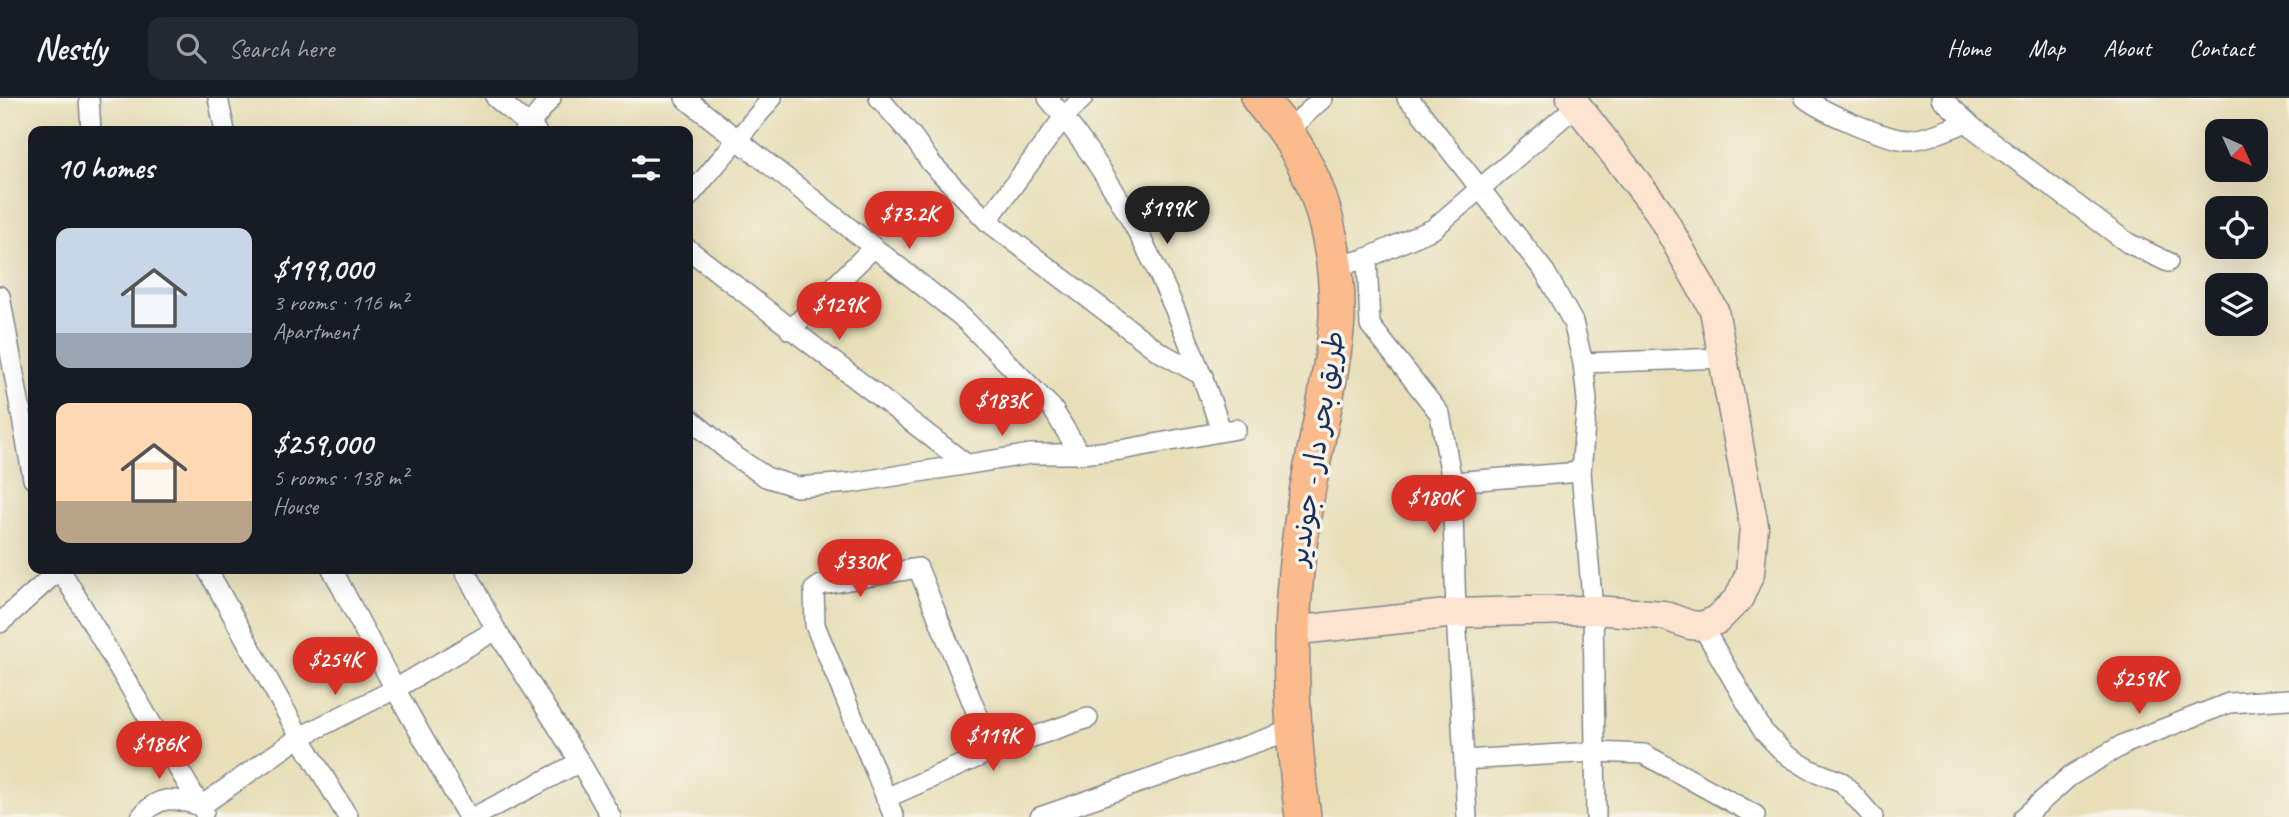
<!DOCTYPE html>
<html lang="en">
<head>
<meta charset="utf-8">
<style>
	body { margin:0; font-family:Caveat,"Playpen Sans Arabic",sans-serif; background:#242831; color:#f1f3f6; height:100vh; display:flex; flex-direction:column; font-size:26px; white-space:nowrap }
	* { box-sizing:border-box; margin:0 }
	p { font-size:23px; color:#9ea1a6 }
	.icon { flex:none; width:38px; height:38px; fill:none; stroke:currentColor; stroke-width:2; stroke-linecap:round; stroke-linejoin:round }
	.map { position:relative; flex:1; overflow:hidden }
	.side { position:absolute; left:28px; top:28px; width:665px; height:448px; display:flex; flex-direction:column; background:#171b24; border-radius:14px; box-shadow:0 7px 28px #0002 }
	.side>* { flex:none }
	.needle { width:46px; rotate:135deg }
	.controls { position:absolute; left:2205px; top:21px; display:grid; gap:14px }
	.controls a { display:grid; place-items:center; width:63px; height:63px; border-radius:14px; background:#171b24; box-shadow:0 7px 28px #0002; font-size:35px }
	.price { position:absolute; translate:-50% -60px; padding:0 16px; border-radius:24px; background:#d93025; color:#fff; font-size:23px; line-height:46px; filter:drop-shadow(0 2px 4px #0008) }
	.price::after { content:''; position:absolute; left:50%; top:42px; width:21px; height:16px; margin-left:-10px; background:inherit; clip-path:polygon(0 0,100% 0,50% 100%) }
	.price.current { background:#222; color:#fff }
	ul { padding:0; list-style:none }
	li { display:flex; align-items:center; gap:21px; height:175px; padding:0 28px }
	li span { display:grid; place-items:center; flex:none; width:196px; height:140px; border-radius:14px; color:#555 }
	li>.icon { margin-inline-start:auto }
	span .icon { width:84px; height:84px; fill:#fffc; stroke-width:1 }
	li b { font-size:30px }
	h2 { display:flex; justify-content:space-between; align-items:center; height:84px; padding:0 28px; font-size:30px }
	header { display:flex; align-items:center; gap:42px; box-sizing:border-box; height:98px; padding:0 35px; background:#171b24; border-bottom:2px solid #363941 }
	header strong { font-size:33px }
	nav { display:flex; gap:38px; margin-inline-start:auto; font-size:24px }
	.search { width:490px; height:63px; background:#242831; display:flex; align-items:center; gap:18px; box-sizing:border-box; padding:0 24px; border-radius:14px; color:#9ea1a6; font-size:26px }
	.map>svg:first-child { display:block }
</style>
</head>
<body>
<header>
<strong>Nestly</strong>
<div class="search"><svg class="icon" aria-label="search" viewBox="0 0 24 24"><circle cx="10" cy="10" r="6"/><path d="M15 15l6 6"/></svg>Search here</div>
<nav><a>Home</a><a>Map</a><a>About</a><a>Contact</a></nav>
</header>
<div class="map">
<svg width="2289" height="719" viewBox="0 0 2289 719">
	<rect width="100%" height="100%" fill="#f7f3e8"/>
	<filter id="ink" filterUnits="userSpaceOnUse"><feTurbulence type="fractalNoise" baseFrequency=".0143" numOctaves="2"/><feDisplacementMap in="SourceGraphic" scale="14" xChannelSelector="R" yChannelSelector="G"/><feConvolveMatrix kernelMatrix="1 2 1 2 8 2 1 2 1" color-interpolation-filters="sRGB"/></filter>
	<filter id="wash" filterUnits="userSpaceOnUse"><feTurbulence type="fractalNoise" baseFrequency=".00686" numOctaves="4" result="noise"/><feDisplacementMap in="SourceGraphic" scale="28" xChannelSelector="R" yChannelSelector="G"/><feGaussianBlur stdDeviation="1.57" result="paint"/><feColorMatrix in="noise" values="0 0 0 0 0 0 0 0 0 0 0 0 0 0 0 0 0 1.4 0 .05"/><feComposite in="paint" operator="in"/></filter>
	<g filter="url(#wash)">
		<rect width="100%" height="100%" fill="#e8dfb9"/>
	</g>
	<g filter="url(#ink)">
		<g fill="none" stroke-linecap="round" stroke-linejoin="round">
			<defs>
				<g id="street">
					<polyline points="89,0 91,33"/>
					<polyline points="218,0 225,33"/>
					<polyline points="496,0 536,33"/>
					<polyline points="685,0 962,219 1052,310 1080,356"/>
					<polyline points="879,0 913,39 931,65 987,123 1158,253 1203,278"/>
					<path d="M 1048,0 C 1129,96 1181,214 1221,332"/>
					<polyline points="1407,0 1418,11 1545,174 1573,224 1583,265"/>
					<path d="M 1805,0 C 1822,14 1889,43 1910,42 C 1930,40 1949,31 1967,24"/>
					<polyline points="1941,0 1977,33 2128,145 2168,164"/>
					<polyline points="524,33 551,0"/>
					<polyline points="1286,34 1323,0"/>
					<polyline points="688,100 772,0"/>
					<polyline points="987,123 1064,19 1083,0"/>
					<polyline points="688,151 966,366"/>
					<polyline points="1367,160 1433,131 1576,8"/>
					<polyline points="1336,169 1367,160 1370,227 1440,316 1452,384 1456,515 1467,719"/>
					<polyline points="0,198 33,381"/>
					<polyline points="790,232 873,150"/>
					<polyline points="688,319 733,357 766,379 797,389 851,385 1031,356 1080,356 1121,352 1236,331"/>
					<polyline points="1452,384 1581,374"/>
					<polyline points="60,471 204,714"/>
					<polyline points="207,471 300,639 348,719"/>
					<polyline points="332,471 395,591 468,719"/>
					<polyline points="464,471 496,532 580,664 611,719"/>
					<polyline points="0,525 60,471"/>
					<polyline points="1702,528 1763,633 1785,656 1811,672 1842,684 1873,719"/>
					<polyline points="1464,662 1594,654 1644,656 1755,717"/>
					<polyline points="886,700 992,653 1088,620"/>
					<path d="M 141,719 C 160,695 175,701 201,708 L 300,639 L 395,591 L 496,532"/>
					<polyline points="474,719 580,664"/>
					<polyline points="894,719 815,527 814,492 821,487 918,470 992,653"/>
					<polyline points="1040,719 1292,632"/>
					<polyline points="1596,719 1593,512 1581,374 1587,302 1583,265 1724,260"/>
					<polyline points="2024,719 2070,678 2124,646 2229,605 2289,601"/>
				</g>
				<polyline id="secondary" points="1290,533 1456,515 1526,513 1593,512 1663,517 1690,527 1702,528 1717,522 1739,500 1750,475 1754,428 1714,212 1658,112 1571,0"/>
				<path id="highway" d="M 1259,0 C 1267,11 1277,21 1285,33 C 1323,86 1338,156 1337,219 C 1336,245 1330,272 1326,298 C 1317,345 1306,392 1300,439 C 1287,536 1290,622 1303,719"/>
			</defs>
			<!-- street casing -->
			<use href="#street" stroke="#82878c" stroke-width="22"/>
			<!-- secondary casing -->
			<use href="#secondary" stroke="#82878c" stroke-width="31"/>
			<!-- highway casing -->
			<use href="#highway" stroke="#82878c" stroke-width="38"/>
			<!-- street -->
			<use href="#street" stroke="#fff" stroke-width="19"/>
			<!-- secondary -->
			<use href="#secondary" stroke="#fde4d1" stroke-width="28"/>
			<!-- highway -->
			<use href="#highway" stroke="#fbbb8d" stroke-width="35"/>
		</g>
	</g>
	<g text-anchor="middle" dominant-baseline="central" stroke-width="7" stroke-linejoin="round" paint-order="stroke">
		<!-- street labels -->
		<g font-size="28" fill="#1b2f5e" stroke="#f7f3e8">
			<text transform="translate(1316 350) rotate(-81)">طريق بحر دار - جوندير</text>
		</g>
	</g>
</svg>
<div class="controls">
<a><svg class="needle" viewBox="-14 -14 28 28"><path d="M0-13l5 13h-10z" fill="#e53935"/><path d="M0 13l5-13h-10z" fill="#9ea1a6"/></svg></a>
<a><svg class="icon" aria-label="locate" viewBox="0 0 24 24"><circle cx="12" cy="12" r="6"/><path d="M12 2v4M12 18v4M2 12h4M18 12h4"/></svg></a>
<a><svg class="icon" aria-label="layers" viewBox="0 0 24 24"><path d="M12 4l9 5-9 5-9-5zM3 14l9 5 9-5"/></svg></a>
</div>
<b class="price current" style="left:1167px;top:148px">$199K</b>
<b class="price" style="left:909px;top:153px">$73.2K</b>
<b class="price" style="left:839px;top:244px">$129K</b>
<b class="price" style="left:1002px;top:340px">$183K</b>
<b class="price" style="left:1434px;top:437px">$180K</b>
<b class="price" style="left:860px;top:501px">$330K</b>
<b class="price" style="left:335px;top:599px">$254K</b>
<b class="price" style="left:2139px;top:618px">$259K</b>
<b class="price" style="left:993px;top:675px">$119K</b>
<b class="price" style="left:159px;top:683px">$186K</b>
<section class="side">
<h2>10 homes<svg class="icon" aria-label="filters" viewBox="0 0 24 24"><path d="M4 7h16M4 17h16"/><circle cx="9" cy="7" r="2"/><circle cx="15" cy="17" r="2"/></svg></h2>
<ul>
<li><span style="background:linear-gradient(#c9d6e8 75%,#9aa5b1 0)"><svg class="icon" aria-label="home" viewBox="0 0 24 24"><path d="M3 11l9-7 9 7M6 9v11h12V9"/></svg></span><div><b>$199,000</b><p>3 rooms · 116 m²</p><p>Apartment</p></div></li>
<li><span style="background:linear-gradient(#ffd9b3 70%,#b9a48a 0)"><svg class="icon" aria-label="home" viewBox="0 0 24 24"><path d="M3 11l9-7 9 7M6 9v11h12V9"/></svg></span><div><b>$259,000</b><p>5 rooms · 138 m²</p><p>House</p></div></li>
</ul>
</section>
</div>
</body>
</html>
